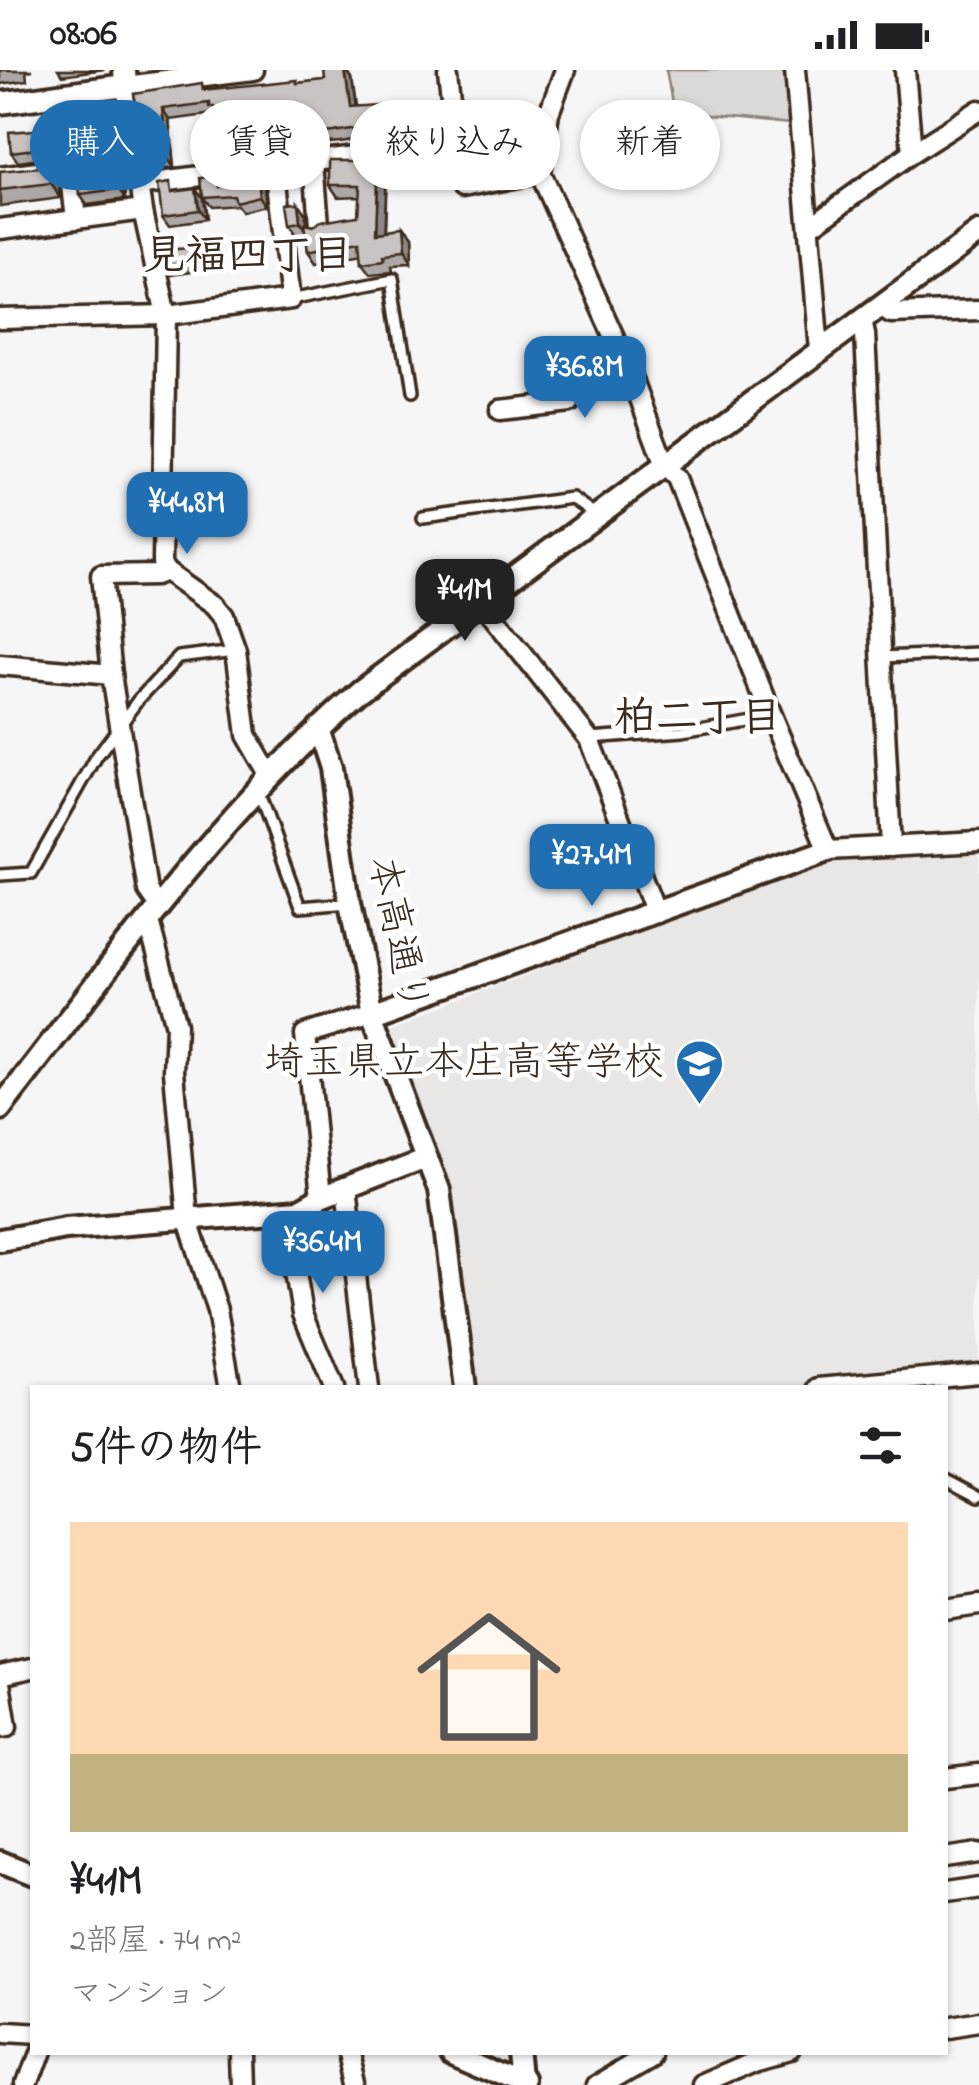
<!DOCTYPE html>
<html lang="ja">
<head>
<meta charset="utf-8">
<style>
	body { margin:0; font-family:"Indie Flower","Klee One",sans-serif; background:#f2f2f2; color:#202124; height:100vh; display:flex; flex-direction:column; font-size:38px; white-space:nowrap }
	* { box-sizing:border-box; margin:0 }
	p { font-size:32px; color:#757577 }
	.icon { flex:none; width:55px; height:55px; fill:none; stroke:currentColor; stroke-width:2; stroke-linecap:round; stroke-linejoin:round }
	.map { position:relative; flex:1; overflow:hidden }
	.sheet { position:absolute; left:30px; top:1315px; width:918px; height:670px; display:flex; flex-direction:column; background:#fff; border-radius:0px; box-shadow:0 2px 8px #0004 }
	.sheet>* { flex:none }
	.hud { position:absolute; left:30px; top:30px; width:920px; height:90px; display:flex; gap:20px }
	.price { position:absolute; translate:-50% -85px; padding:0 22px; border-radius:20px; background:#1f6fb2; color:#fff; font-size:32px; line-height:65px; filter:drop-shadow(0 2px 5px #0008) }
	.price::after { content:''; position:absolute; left:50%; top:60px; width:30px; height:22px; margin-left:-15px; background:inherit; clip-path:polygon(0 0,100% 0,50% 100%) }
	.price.current { background:#222; color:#fff }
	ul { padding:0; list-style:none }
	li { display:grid; align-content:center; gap:20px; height:530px; padding:0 40px }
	li span { display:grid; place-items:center; height:310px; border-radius:0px; color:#555 }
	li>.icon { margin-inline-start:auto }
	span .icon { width:180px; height:180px; fill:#fffc; stroke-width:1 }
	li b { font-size:42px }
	h2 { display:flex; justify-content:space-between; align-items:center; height:120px; padding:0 40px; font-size:42px }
	.tag { padding:0 35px; border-radius:45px; background:#fff; box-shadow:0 2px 8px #0004; font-size:35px; line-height:90px }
	.tag.current { background:#1f6fb2; color:#fff }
	.status { display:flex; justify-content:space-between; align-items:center; height:70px; padding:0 50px; background:#fff; direction:ltr }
	.status svg { height:28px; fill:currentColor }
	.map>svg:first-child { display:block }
</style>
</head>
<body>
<div class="status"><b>08:06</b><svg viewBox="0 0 49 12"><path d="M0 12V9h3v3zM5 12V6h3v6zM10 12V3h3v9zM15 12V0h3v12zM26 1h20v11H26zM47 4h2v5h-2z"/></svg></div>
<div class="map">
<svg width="979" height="2015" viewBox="0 0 979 2015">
	<rect width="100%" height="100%" fill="#f7f6f6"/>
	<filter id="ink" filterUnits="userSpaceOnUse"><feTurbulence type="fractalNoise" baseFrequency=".01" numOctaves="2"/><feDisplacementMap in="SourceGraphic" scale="20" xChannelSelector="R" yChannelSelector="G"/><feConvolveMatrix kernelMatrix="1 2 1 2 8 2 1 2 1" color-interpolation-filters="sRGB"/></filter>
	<g filter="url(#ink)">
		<!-- built -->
		<polygon fill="#e9e7e6" points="979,782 979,1298 813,1318 474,1317 448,1117 388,957 834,789"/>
		<!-- green -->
		<polygon fill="#dbd9d6" stroke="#8b827a" stroke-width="2.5" points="666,0 783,0 791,54 674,43"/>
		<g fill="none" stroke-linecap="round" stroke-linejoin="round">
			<defs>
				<g id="service">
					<polyline points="291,229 392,209 410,326"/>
					<polyline points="423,448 572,428 596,445"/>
					<polyline points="881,587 979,583"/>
					<polyline points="590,668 683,661 771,645"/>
					<polyline points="258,721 300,837 350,833"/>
					<polyline points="0,805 31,803 97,686 139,630 179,587 236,580"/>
					<polyline points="945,1408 979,1426"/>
				</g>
				<g id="minor">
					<polyline points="253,0 125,16 143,140 166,245 162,493 167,501 215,535 224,546 236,580 247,665 270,705"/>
					<polyline points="448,0 462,118 540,103"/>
					<polyline points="565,0 549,43 540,103 632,307 665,396 677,408 771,645 828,780 979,772"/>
					<polyline points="795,0 819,280"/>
					<polyline points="905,0 912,83"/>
					<polyline points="314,92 319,155"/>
					<polyline points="70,98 76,149"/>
					<polyline points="0,107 135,89"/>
					<polyline points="138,114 456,73"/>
					<polyline points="810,156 912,83 979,40"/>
					<polyline points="0,159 143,140"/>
					<polyline points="880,236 891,243 979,240"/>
					<polyline points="0,249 166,245 291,229 275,96"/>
					<polyline points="862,250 865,264 891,777"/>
					<polyline points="500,340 570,332 575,322 632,307"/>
					<polyline points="481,531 589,669 656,843"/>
					<polyline points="0,595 111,605 146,820 158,837"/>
					<polyline points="111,605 101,506 156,505 167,501"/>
					<polyline points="148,850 176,956 174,1002 187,1148 217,1240 231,1318"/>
					<polyline points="346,1119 369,1318"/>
					<polyline points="321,1128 305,964 372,943"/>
					<polyline points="286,1142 303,1244 334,1318"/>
					<polyline points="819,1318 979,1303"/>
					<polyline points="945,1540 979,1535"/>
					<polyline points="0,1605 32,1598"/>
					<polyline points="0,1613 7,1657 0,1658"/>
					<polyline points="945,1708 979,1704"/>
					<polyline points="945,1788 979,1783"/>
					<polyline points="945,1823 979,1818"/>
					<polyline points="945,1958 979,1953"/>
					<polyline points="0,1963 32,1965"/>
					<polyline points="239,1982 240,2015"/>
					<polyline points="347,1982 356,2015"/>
					<polyline points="23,2015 35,1982"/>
					<polyline points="597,2015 653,1982"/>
					<polyline points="704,2015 757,1992 792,1982"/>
				</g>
				<g id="tertiary">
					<polyline points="0,33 125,16 124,0"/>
					<polyline points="318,658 331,698 350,833 372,943 439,1120 465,1318"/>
					<polyline points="372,943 828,780"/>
					<path d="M 0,1039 C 113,894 220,742 360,621 L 979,163"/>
					<polyline points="0,1170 66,1158 300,1140 321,1128 426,1087"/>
					<polyline points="0,1792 32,1805"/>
					<polyline points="451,1982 527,2015"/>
					<polyline points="521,1982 524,2015"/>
				</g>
			</defs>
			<!-- service casing -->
			<use href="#service" stroke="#3b2a1e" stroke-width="16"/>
			<!-- minor casing -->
			<use href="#minor" stroke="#3b2a1e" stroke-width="25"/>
			<!-- tertiary casing -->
			<use href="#tertiary" stroke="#3b2a1e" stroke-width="28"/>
			<!-- service -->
			<use href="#service" stroke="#fff" stroke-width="9"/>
			<!-- minor -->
			<use href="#minor" stroke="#fff" stroke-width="18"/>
			<!-- tertiary -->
			<use href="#tertiary" stroke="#fff" stroke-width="20"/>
		</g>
		<!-- wall -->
		<g fill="#ada8a6" stroke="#3b2a1e" stroke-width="2.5">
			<polygon points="0,0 32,0 26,1 27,10 0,14"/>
			<polygon points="58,0 105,0 62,6"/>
			<polygon points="331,0 346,0 352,9 356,36 440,42 443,62 422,65 418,59 341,72 291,76 287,71 224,79 217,68 214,44 170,50 175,97 153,100 145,89 133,24 299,13 325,10"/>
			<polygon points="47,59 54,70 56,87 18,92 11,82"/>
			<polygon points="501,75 508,86 509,96 474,103 467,93"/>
			<polygon points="378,84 386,96 384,162 399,160 408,172 409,195 390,196 391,201 370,203 362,192 362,183 316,193 308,181 306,164 296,165 289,155 305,143 306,154 313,156 358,145 360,126 338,127 330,115 361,90"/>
			<polygon points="116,100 123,110 125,130 87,135 80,125"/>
			<polygon points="0,102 59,112 61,128 0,136"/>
			<polygon points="222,115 265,116 267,136 242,142 237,135 209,137 202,128 205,150 170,155 163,145 177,120 201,126"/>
			<polygon points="212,186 214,199 170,205 164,196"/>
		</g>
		<!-- shaded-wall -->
		<g fill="#8d8887" stroke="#3b2a1e" stroke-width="2.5">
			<polygon points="345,0 352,9 357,47 350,37"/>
			<polygon points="433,31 440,42 443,62 435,51"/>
			<polygon points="163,39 170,50 175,97 168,86"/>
			<polygon points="47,59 54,70 56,87 49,77"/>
			<polygon points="501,75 508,86 509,96 502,86"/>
			<polygon points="378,84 386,96 383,174 375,163"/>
			<polygon points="49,97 59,112 61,128 51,114"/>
			<polygon points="116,100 123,110 125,130 118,120"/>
			<polygon points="258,106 265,116 267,136 260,126"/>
			<polygon points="195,118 202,128 205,150 198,140"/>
			<polygon points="298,133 305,143 307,163 300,153"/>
			<polygon points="399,160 408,172 409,195 401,183"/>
			<polygon points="206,177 212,186 214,199 208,191"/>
		</g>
		<!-- building -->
		<g fill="#c9c3c1" stroke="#3b2a1e" stroke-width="2.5">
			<polygon points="345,0 350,37 433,31 435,51 414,54 413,48 334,62 284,66 283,60 217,68 213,37 209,37 209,33 163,39 168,86 145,89 133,24 202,13 203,20 297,10 297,13 325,10 324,1"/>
			<polygon points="47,59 49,77 11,82 9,62"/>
			<polygon points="501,75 502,86 467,93 465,81"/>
			<polygon points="378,84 375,163 399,160 401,183 382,185 383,189 362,192 360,170 308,181 304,154 313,156 321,151 358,145 360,115 330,115 330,90 361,90 361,85"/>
			<polygon points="49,97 51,114 0,120 0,102"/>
			<polygon points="116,100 118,120 80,125 78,105"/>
			<polygon points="216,106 217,116 258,106 260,126 235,132 233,125 202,127 200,108"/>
			<polygon points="171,111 172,121 195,118 198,140 163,145 159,113"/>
			<polygon points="298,133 300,153 289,155 286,134"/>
			<polygon points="206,177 208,191 164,196 162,180"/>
		</g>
	</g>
	<!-- icons -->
	<defs>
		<symbol id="school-pin" viewBox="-11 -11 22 30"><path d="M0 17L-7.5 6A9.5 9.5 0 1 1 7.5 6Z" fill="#1f6fb2" stroke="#fff"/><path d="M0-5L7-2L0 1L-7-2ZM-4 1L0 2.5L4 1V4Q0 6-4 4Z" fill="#fff"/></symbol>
	</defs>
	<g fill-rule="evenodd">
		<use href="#school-pin" x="672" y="966" width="55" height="75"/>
	</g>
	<g text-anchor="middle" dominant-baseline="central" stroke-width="9" stroke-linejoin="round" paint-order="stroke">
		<!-- street labels -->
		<g font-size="40" fill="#3b2a1e" stroke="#fff">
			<text transform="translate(396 865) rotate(78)">本高通り</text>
		</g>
		<!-- poi labels -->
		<g font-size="40" fill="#3b2a1e" stroke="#fff" text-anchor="end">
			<text x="664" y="994">埼玉県立本庄高等学校</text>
		</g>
		<!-- neighbourhood labels -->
		<g font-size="42" font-weight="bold" fill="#3b2a1e" stroke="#fff">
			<text x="248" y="187">見福四丁目</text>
			<text x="698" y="649">柏二丁目</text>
		</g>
	</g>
</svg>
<b class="price" style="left:585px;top:351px">¥36.8M</b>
<b class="price" style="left:187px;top:487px">¥44.8M</b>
<b class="price current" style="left:465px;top:574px">¥41M</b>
<b class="price" style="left:592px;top:839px">¥27.4M</b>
<b class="price" style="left:323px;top:1226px">¥36.4M</b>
<div class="hud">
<a class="tag current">購入</a>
<a class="tag">賃貸</a>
<a class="tag">絞り込み</a>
<a class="tag">新着</a>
</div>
<section class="sheet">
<h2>5件の物件<svg class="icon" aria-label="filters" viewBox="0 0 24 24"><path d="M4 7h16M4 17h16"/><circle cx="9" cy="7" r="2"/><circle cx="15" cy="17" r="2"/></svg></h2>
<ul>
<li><span style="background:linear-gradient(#ffd9b3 75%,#c2b280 0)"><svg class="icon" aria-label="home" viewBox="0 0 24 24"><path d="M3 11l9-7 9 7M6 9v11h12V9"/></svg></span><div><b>¥41M</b><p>2部屋 · 74 m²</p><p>マンション</p></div></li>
</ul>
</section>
</div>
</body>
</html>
